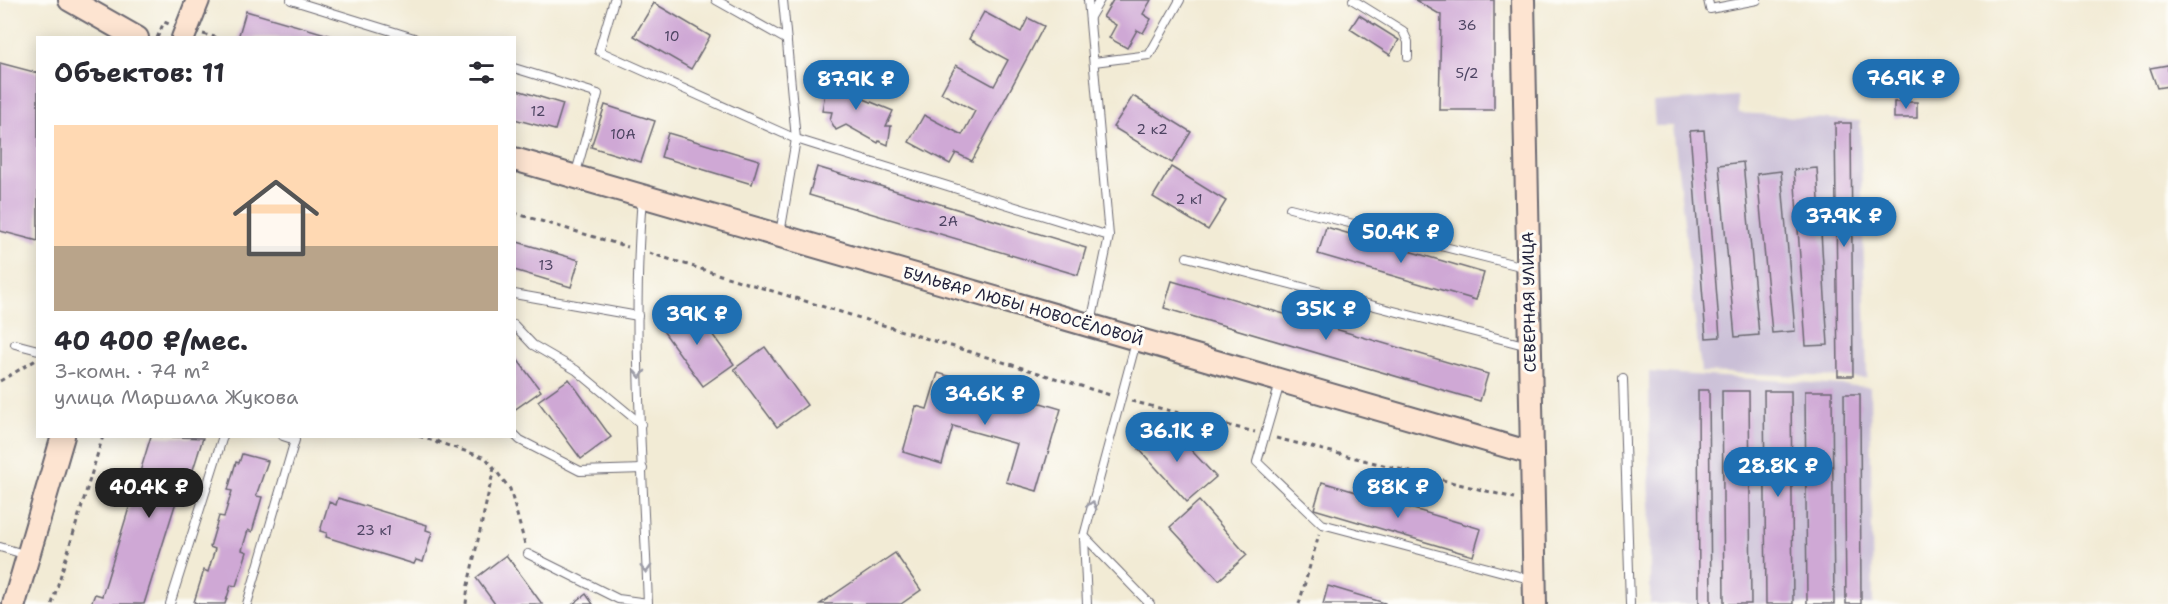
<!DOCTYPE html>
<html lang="ru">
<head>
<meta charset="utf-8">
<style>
	body { margin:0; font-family:"Shantell Sans",sans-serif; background:#f2f2f3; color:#2b2b33; height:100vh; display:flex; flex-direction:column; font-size:22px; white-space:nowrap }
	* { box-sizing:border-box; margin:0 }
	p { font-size:20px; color:#7c7c81 }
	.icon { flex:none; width:33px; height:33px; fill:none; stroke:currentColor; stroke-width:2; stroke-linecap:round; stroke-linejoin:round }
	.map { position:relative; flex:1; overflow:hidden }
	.side { position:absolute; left:36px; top:36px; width:480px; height:402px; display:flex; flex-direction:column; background:#fff; border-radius:0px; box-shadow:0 3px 15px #0003 }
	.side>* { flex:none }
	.price { position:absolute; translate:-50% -51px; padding:0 14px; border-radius:21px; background:#1f6fb2; color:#fff; font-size:20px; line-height:39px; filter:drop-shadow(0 2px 3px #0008) }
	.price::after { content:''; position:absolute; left:50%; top:36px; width:18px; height:14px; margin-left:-9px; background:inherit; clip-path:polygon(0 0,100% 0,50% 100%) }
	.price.on { background:#222; color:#fff }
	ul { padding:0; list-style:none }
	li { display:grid; align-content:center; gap:12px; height:318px; padding:0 18px }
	li span { display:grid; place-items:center; height:186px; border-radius:0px; color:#555 }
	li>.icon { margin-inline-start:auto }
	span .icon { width:108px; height:108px; fill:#fffc; stroke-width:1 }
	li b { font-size:26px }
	h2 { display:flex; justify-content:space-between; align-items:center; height:72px; padding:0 18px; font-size:26px }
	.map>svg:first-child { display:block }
</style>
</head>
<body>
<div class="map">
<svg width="2168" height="604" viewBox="0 0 2168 604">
	<rect width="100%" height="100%" fill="#fdfcf7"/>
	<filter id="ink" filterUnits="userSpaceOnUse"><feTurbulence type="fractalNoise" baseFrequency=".0167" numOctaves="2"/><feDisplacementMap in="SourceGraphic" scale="12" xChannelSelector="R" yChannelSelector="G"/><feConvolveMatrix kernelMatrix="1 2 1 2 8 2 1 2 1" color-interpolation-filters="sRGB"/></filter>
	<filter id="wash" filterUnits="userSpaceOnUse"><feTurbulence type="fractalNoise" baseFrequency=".008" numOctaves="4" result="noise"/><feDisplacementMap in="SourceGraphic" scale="24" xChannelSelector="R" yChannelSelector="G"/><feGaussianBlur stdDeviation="1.35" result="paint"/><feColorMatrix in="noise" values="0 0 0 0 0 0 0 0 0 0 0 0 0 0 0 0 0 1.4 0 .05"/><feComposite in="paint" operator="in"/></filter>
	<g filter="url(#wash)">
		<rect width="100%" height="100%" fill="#f2ebd5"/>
		<!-- industrial -->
		<g fill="#cabfd7">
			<polygon points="1737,96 1739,113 1860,121 1867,378 1701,372 1673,126 1655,126 1653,102"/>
			<polygon points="1649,372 1870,387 1873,604 1650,604"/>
		</g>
		<g id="blocks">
			<!-- building -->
			<g fill="#cfa8d5">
				<polygon points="1113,0 1151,0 1143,14 1151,19 1143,33 1137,30 1127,48 1109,38 1116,25 1103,17"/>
				<polygon points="1415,0 1494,0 1494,110 1439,110 1441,15"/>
				<polygon points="654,3 710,36 691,69 634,36"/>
				<polygon points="246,11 336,37 336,38 238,38"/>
				<polygon points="984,12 1021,32 1028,18 1044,26 972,161 956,153 950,164 909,142 924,115 962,135 975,111 941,93 956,65 994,86 1008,60 969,39"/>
				<polygon points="1359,15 1399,40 1390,55 1350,29"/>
				<polygon points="0,63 38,73 38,241 0,231"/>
				<polygon points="2168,65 2168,86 2157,88 2150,68"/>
				<polygon points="827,80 862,85 859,97 893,111 886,126 891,126 888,145 879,141 878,143 846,125 836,130 830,120 832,112 822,111"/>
				<polygon points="514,89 563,104 555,130 514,119"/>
				<polygon points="1133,96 1191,132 1172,163 1113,127"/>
				<rect x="1894" y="102" width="23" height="16"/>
				<polygon points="605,105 655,121 641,162 591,147"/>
				<polygon points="1835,123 1851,123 1853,376 1838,376"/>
				<polygon points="1704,130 1720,337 1706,338 1690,131"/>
				<polygon points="668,133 759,160 752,184 661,157"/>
				<polygon points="1743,162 1759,335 1735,337 1719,165"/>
				<polygon points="817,167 1086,248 1078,275 809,195"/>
				<polygon points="1171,167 1226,201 1208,230 1153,197"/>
				<polygon points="1817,168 1828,345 1806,346 1794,170"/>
				<polygon points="1781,171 1795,331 1772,333 1757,174"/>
				<polygon points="1326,227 1484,273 1476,300 1318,254"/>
				<polygon points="514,241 579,260 571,287 514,270"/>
				<polygon points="1172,281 1488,374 1480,401 1164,308"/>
				<polygon points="691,305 734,364 703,386 661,328"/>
				<polygon points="765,347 807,405 777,427 734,369"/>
				<polygon points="514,355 541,391 514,410"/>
				<polygon points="938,373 1061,409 1037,491 1006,482 1017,444 953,426 942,464 903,452 916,406 927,409"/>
				<polygon points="569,379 611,437 581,459 538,401"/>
				<polygon points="1698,390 1709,390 1711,604 1699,604"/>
				<polygon points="1722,391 1749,391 1751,604 1724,604"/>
				<polygon points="1764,391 1791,391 1793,604 1766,604"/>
				<polygon points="1805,391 1832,391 1834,604 1807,604"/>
				<polygon points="1844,394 1860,394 1861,604 1846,604"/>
				<polygon points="1167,424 1216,477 1187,502 1139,449"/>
				<polygon points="151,436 203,438 192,473 186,470 144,604 91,604 95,594 102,596"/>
				<polygon points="242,454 268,461 256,496 262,497 252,532 248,530 242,550 247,552 236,586 231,585 225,604 199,604 194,602 204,570 208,572 215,549 210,547 219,516 224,517 232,491 228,490 236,462 239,463"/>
				<polygon points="1322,482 1481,529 1473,556 1314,509"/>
				<polygon points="338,498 427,525 426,530 432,532 423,562 416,560 414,564 326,537 327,533 320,531 329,502 336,505"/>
				<polygon points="1199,501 1247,555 1219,580 1170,527"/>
				<polygon points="895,553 921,590 901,604 820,604"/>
				<polygon points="506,555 526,582 542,604 495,604 476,578"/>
				<polygon points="1328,586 1385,603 1385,604 1323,604"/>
				<polygon points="586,594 593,604 573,604"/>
			</g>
		</g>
	</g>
	<g filter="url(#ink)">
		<use href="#blocks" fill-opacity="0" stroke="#6b6871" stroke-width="1.5"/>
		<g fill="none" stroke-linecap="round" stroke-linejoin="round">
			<defs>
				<g id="lane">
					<polyline points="291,0 414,38"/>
					<polyline points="614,0 599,51 796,139 1109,236"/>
					<polyline points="716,0 787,40"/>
					<polyline points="1088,0 1109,236 1091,323"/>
					<polyline points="1353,0 1403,31 1408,42 1408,57"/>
					<polyline points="1708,0 1710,9 1757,0"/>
					<polyline points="1090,17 1100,0"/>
					<polyline points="1094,62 1149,55 1180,0"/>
					<polyline points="514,68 598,94 575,176"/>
					<path d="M 642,198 C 631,332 643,469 648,604"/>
					<polyline points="1290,208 1524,267"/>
					<polyline points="780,234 796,139 783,0"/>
					<polyline points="1187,257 1528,346"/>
					<polyline points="514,294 638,316"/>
					<polyline points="514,325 533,345 576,370 641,424"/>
					<polyline points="15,344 38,350"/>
					<polyline points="1623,379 1630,604"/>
					<polyline points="1280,383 1257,462 1322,524 1533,580"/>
					<polyline points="514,434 520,440 580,471 643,469"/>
					<polyline points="1084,536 1150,604"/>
					<polyline points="0,547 27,555"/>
					<polyline points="528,554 618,599 648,603"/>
					<polyline points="170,604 223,436"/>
					<polyline points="247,604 295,440 283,436"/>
					<polyline points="1087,604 1084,536 1136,342"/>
				</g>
				<g id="secondary">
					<polyline points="70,0 137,38"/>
					<polyline points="1523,0 1535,604"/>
					<polyline points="183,38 198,0"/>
					<polyline points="514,159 1531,453"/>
					<polyline points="14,604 63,436"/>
				</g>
			</defs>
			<!-- lane casing -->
			<use href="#lane" stroke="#6b6871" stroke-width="10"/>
			<!-- secondary casing -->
			<use href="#secondary" stroke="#6b6871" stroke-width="26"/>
			<!-- path -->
			<g stroke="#6b6871" stroke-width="3" stroke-dasharray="4.5 4.5" stroke-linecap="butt">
				<polyline points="203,34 219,38"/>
				<polyline points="157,38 164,22 171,25"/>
				<polyline points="514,213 628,247"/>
				<polyline points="649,253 1110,395"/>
				<polyline points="0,381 36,360"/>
				<polyline points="1131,401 1255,432"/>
				<polyline points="419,436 486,458 510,489 525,544"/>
				<polyline points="1276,438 1514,498"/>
				<polyline points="436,444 442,436"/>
				<polyline points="52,604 103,436"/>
				<polyline points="466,604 468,585 494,468"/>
				<polyline points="1299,604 1319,534"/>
			</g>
			<!-- lane -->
			<use href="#lane" stroke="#fff" stroke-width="8"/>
			<!-- secondary -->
			<use href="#secondary" stroke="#fde4d1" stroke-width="22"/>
		</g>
		<!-- one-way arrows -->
		<defs><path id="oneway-chevron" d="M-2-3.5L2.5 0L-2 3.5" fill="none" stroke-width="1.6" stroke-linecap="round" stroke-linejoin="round" transform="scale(1.5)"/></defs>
		<g stroke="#9c9ca7">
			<use href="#oneway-chevron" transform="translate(640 374) rotate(88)"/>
			<use href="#oneway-chevron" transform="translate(1092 505) rotate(-75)"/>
			<use href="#oneway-chevron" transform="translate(646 569) rotate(88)"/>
		</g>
	</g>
	<g text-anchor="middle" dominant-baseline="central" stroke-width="6" stroke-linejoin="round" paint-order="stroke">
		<!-- number labels -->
		<g font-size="14" fill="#4d4462">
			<text x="1467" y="25">36</text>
			<text x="672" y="36">10</text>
			<text x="1467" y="73">5/2</text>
			<text x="538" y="111">12</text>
			<text x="1152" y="129">2 к2</text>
			<text x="623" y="134">10А</text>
			<text x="1189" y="199">2 к1</text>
			<text x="948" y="221">2А</text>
			<text x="546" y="265">13</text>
			<text x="374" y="530">23 к1</text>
		</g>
		<!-- street labels -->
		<g font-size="16" fill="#22223b" stroke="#fdfcf7">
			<text transform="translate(1529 302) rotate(-91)">СЕВЕРНАЯ УЛИЦА</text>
			<text transform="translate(1023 306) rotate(16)">БУЛЬВАР ЛЮБЫ НОВОСЁЛОВОЙ</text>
		</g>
	</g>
</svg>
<b class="price" style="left:1906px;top:110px">76.9K ₽</b>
<b class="price" style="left:856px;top:111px">87.9K ₽</b>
<b class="price" style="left:1844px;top:248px">37.9K ₽</b>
<b class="price" style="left:1401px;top:264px">50.4K ₽</b>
<b class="price" style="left:1326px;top:341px">35K ₽</b>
<b class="price" style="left:697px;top:346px">39K ₽</b>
<b class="price" style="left:985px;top:426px">34.6K ₽</b>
<b class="price" style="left:1177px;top:463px">36.1K ₽</b>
<b class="price" style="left:1778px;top:498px">28.8K ₽</b>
<b class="price on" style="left:149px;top:519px">40.4K ₽</b>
<b class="price" style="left:1398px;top:519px">88K ₽</b>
<section class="side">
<h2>Объектов: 11<svg class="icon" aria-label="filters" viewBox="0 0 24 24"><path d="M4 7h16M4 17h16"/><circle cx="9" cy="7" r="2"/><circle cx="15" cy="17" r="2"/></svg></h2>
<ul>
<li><span style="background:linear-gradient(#ffd9b3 65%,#b9a48a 0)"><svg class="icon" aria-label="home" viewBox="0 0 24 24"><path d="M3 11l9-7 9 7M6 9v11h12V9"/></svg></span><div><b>40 400 ₽/мес.</b><p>3-комн. · 74 m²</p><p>улица Маршала Жукова</p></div></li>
</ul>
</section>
</div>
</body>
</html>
